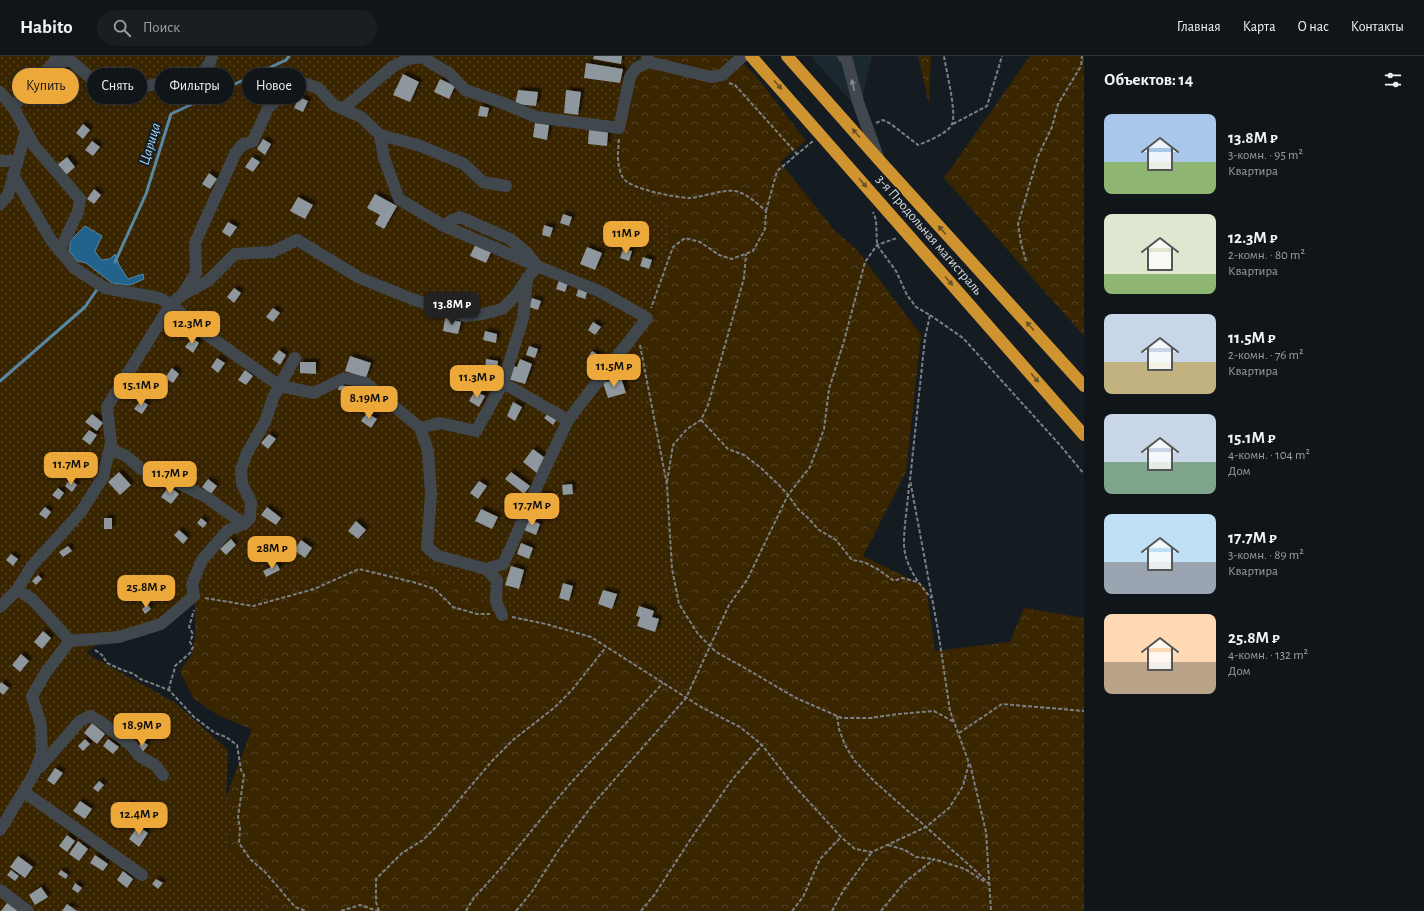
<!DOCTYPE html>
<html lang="ru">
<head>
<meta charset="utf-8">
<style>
	body { margin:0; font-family:"Alegreya Sans",sans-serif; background:#191e22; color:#f1f3f6; height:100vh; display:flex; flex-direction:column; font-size:15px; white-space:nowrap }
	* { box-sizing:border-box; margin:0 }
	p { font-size:13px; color:#9c9fa2 }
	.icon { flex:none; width:22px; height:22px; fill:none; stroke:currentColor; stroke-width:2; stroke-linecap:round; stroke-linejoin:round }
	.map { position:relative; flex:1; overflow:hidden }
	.details { display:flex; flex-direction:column; background:#101519; width:340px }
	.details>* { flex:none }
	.guide { position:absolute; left:12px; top:12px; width:380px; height:36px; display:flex; gap:8px }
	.price { position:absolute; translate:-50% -34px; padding:0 9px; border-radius:8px; background:#eca93a; color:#111; font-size:13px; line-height:26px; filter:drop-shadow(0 1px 2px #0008) }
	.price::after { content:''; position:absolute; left:50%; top:24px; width:12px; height:9px; margin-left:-6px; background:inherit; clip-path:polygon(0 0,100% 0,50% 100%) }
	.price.current { background:#222; color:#fff }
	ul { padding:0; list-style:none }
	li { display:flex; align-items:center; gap:12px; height:100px; padding:0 20px }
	li span { display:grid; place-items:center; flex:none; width:112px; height:80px; border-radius:8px; color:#555 }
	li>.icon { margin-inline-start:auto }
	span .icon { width:48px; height:48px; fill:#fffc; stroke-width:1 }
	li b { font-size:17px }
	h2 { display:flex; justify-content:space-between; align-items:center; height:48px; padding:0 20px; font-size:17px }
	.tag { padding:0 14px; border-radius:18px; background:#101519; box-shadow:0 2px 10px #0003,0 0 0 1px #303438; font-size:14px; line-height:36px }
	.tag.current { background:#eca93a; color:#111 }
	header { display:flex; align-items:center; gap:24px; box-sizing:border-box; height:56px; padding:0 20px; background:#101519; border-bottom:1px solid #303438 }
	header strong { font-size:19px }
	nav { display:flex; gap:22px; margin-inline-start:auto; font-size:14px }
	.search { width:280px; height:36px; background:#191e22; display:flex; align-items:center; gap:10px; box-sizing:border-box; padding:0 14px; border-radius:22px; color:#9c9fa2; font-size:15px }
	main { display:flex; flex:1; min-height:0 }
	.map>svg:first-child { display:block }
</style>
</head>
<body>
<header>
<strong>Habito</strong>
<div class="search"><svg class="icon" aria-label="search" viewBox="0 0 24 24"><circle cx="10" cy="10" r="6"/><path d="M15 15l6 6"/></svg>Поиск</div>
<nav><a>Главная</a><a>Карта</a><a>О нас</a><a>Контакты</a></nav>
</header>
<main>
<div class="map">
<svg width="1084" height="855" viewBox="0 0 1084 855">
	<defs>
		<pattern id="grass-dots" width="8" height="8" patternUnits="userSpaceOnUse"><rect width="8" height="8" fill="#3a2501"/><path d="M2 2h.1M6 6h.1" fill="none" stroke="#564426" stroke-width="1.8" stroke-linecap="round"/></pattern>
		<pattern id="forest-crowns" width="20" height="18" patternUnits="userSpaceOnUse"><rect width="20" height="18" fill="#3a2501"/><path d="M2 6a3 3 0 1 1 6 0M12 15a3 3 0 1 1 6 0" fill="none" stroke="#564426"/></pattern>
		<filter id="shadow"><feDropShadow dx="3.5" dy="-3.5" stdDeviation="1" flood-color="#0009"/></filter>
	</defs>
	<rect width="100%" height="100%" fill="#151c21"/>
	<!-- built -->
	<polygon fill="#1b2830" points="811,0 872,0 863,39 867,64"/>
	<!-- grass -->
	<polygon fill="url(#grass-dots)" points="0,0 638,0 624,27 613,79 618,120 670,157 667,195 636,291 663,429 666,492 672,546 703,590 683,635 666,626 639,609 592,577 507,557 358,508 311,530 256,544 195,544 157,575 96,588 86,597 174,646 228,694 226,741 236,761 226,790 263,821 265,855 0,855"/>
	<!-- forest -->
	<g fill="url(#forest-crowns)">
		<polygon points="640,0 737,0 760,25 806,85 780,106 834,174 857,194 921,279 906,416 863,500 926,531 935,595 1010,586 1024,552 1084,562 1084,855 265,855 263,821 226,790 236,761 226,741 252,673 219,660 193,642 180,615 192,598 195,581 195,544 256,544 311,530 358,508 440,518 507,557 592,577 666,626 683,635 703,590 672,546 666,492 663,429 636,291 667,195 670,157 618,120 613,79 624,27"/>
		<polygon points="918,0 931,0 929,48"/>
		<polygon points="1030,0 1084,0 1084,280 944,122"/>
	</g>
	<!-- water -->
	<polygon fill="#21638c" stroke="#5787a5" points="85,170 102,180 95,195 101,204 110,203 115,198 119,209 128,223 143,218 144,223 130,229 112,227 86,207 77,205 69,195 71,184"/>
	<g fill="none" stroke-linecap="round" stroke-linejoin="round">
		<!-- stream -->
		<g stroke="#5787a5" stroke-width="3">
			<polyline points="115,206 146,138 171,58 286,4 289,0"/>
			<polyline points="0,325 85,251 98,232"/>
		</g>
	</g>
	<!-- building -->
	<g fill="#8e979e" filter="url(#shadow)">
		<polygon points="594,0 622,0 621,8 593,3"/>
		<polygon points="59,7 69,15 64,22 54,14"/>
		<polygon points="586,7 623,13 620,27 584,22"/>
		<polygon points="403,18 419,26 410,46 393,39"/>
		<polygon points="440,23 455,30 449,43 434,36"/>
		<polygon points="518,34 538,36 536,50 515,48"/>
		<polygon points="566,34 581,36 578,59 564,57"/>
		<polygon points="299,41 308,45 303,56 294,52"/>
		<polygon points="480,50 489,52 487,61 478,60"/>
		<polygon points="535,67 549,69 547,84 533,81"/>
		<polygon points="83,68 90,74 83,83 76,77"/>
		<polygon points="589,73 608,75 607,90 588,88"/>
		<polygon points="263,83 271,88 265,99 257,93"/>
		<polygon points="92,85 100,91 93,100 85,94"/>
		<polygon points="67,101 75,111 66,119 57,109"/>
		<polygon points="252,101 260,106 253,116 245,111"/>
		<polygon points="209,117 217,123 210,133 202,128"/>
		<polygon points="94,133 101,139 94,148 87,143"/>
		<polygon points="375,138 397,150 384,173 375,168 380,159 367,152"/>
		<polygon points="298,141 313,149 305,163 290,155"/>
		<polygon points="563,158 572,161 569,170 560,167"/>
		<polygon points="228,166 237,171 230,181 222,176"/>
		<polygon points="544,169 553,172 550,181 542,179"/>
		<polygon points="475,189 491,196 486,207 470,200"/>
		<polygon points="587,191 602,197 595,214 580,208"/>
		<polygon points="623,193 632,195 629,205 620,202"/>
		<polygon points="643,201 652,204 649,213 640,210"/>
		<polygon points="559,224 568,227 565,236 556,233"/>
		<polygon points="579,231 588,234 585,243 576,240"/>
		<polygon points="234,232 241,237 234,247 227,241"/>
		<polygon points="532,242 541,245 538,254 529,251"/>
		<polygon points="273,252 280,257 273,266 266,261"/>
		<polygon points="445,262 461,266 458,278 443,275"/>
		<polygon points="593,266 601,271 595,279 588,274"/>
		<polygon points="485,275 497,278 496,287 483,284"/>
		<polygon points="192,282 199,287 193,297 185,291"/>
		<polygon points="529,290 538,293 535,302 526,299"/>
		<polygon points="279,294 286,299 280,309 272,303"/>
		<polygon points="592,295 600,300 595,308 587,303"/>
		<polygon points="350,300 371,307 366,322 345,315"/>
		<polygon points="217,302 225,307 218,317 211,311"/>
		<polygon points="486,303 498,305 497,315 485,312"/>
		<polygon points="520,303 532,308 525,328 508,323 512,310 517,311"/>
		<polygon points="300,306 316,306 316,318 300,317"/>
		<polygon points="172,312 179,318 173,327 165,322"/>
		<polygon points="245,314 253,320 246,329 238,324"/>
		<polygon points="621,322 626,337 608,342 603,327"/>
		<polygon points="339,329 353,331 352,336 338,334"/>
		<polygon points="475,335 485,340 479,351 469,345"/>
		<polygon points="141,344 148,349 142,358 134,353"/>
		<polygon points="513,346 522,351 515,365 507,360"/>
		<polygon points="549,356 557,363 553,369 544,362"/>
		<polygon points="367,357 377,363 371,372 361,365"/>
		<polygon points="92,358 103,367 97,375 85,366"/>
		<polygon points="89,374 97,379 90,389 82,383"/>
		<polygon points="269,378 276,383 268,393 261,387"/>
		<polygon points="533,393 545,402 538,418 523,406"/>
		<polygon points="83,405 90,411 84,418 77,412"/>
		<polygon points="119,416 131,429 120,439 108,426"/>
		<polygon points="511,416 530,430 524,438 505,423"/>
		<polygon points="70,423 77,429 72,436 65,430"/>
		<polygon points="208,423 217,430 211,438 202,431"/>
		<polygon points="479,425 487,430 478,443 470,437"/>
		<polygon points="572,428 573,438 563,439 562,429"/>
		<polygon points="169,430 179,438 171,448 161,441"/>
		<polygon points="58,432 64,437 59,444 52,439"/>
		<polygon points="541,437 552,441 548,453 537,449"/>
		<polygon points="45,451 51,456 46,463 39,458"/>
		<polygon points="267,451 281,462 276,469 261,459"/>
		<polygon points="481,453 498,461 492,473 475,465"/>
		<rect x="104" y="462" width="8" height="11"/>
		<polygon points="201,462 207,467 203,472 197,467"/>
		<polygon points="528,463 540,468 536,479 524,474"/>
		<polygon points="356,465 366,474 358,483 348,475"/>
		<polygon points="179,474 188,482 183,488 174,479"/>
		<polygon points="231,483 236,489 226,499 220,493"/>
		<polygon points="301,484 312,492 305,502 294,494"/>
		<polygon points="521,487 533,492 529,503 517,498"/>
		<polygon points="68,490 72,495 63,501 59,496"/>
		<polygon points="11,498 18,503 13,510 6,504"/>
		<polygon points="277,508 280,514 266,521 263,515"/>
		<polygon points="511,510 524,514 519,533 505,529"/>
		<polygon points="38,519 42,523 36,529 32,525"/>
		<polygon points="165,525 170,529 162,538 158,534"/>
		<polygon points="563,527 573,530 569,545 559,542"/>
		<polygon points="603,534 617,538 612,553 598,548"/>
		<polygon points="147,548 151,553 145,558 142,553"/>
		<polygon points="639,550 654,555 652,561 659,563 655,576 637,570 640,561 636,560"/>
		<polygon points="43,575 51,582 42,593 34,586"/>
		<polygon points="21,598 29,605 20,616 12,609"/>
		<polygon points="1,626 9,632 3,639 0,636 0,628"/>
		<polygon points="92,667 105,678 97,688 84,677"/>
		<polygon points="85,683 90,688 83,695 78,690"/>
		<polygon points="108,683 119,691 113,698 103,690"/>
		<polygon points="142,685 148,689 142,697 137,693"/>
		<polygon points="55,712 63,717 54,729 47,724"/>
		<polygon points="99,725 104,729 98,736 93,732"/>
		<polygon points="80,745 92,753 85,763 73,755"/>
		<polygon points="129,747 138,754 131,762 122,755"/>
		<polygon points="138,770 148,777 139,791 129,783"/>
		<polygon points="67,779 75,785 67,796 59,790"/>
		<polygon points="78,785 88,793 79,805 69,798"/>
		<polygon points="95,799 108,808 103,815 90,807"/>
		<polygon points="18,800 33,811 25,822 10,811"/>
		<polygon points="11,814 19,820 15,825 7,819"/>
		<polygon points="61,814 68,819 66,823 58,818"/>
		<polygon points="123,815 133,823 127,832 117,824"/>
		<polygon points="156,823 163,827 158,833 152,828"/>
		<polygon points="75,827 82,832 78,837 72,833"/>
		<polygon points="41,831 48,841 35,849 29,839"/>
		<polygon points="7,847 18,855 1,855"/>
		<polygon points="67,848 77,855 62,855"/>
	</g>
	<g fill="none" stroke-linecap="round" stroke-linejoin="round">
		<!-- path -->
		<g stroke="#7a8084" stroke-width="2" stroke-dasharray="4 2" stroke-linecap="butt">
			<polyline points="729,27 735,29 797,98"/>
			<path d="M 876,67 L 883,64 L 891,68 L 918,89 C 926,86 949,77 952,68 C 957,57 946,14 944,0"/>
			<polyline points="953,68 987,50 1002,0"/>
			<path d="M 619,83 C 618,96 616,109 623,122 C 630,133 677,142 690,142 C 701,141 725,133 735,135 C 746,137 758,148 766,155 L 765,173 L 753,195 L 732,203 L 719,199 L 700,186 L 685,182 L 673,191 L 651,252"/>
			<polyline points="766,155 777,115 813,85"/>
			<polyline points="1026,205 1021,187 1018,168 1038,100 1052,71 1058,48 1081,10 1082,0"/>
			<polyline points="930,259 963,282 1060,389 1084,418"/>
			<polyline points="640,289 667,429 672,513 679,548 698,578 716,596 743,611 796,642 842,662 870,662 898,658 934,655 954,666"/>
			<polyline points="701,364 728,393 744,399 761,412 779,429 788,439 798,453 808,462 819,474 836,484 852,504 864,506 879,514 894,525 902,522 918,526"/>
			<polyline points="667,426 673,389 687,373 701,364 708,349 744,222 746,198"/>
			<path d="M 909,428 C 908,448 904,468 904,487 C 904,508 918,527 931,542"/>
			<polyline points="205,542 253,550 314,533 359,513 413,526 435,533 453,551 477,558 490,558"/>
			<polyline points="512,561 546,568 591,581 701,651 740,671 762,689 790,725 841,781 855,793 872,796 926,771 949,752 963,730 969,707 950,655 938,574 910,424 925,282 930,259 916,251 907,239 896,215 877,189 876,164 873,156"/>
			<polyline points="95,594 102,599 107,607 120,613 134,618 140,623 169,634 194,661 215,677 226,681 237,689 241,714 244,719 238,761 240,773 239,787 250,803 266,817 295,851 306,855"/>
			<path d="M 169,634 C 170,625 174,618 175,610 L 190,597 L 193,591 L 190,586 L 193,578 L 189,571 L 194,554"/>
			<polyline points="837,660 839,673 845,689 854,704 875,726 977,816 989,828"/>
			<polyline points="959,677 1002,648 1084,655"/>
			<polyline points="970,708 986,776 991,855"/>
			<polyline points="888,789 905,794 916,801 934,803"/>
			<polyline points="341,855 360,849 378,855"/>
			<polyline points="379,855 376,846 376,823 402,797 423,784 436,771 492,705 513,684 554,652 572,634 606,591"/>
			<polyline points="466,855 473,843 501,812 568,730 663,627"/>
			<polyline points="516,855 531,837 558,795 594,747 686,642 729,549 747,524 788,439 810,411 824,373 829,333 844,285 865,206 877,189 897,182"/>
			<polyline points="641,855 655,838 692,781 731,725 762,689"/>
			<polyline points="792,855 803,841 820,803 841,781"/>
			<polyline points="832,855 843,835 872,796"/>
			<polyline points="881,855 904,827 934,803 965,813 985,826"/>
		</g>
		<!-- minor -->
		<g stroke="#40484e" stroke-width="12">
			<polyline points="843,0 847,4 858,46 879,104"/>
			<polyline points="55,5 71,5 102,32 116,37 201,18 210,7 212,0"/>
			<polyline points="649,6 711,21 722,19 743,0"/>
			<polyline points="0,36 13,51 26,75 8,139 0,148"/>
			<polyline points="13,51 55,5 56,0"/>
			<polyline points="343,53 392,11 408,3 422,1 450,18 465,34 503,47 536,61 619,72 630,21 636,12 649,6 647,0"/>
			<polyline points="26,75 35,91 80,143 78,156 60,194"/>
			<polyline points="380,79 384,102 399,143 444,170 537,210 601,236 647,262 568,364 538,428 512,489 503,508 486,513 438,500 427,491 431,438 428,395 420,372 366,327 344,322 314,337 280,330 203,276 171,248 182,239 196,217 195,187 235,98 242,89 253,85 268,52 297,25 318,32 334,49 361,61 380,79 418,89 464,108 483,126 506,130"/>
			<polyline points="0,105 17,105"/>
			<polyline points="182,239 208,225 235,198 272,196 297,184 360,222 412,243 465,260 483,258 502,253 517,238 528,221 537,210 527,197 510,183 460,161 452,164 444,170"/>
			<polyline points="503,327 568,364"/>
			<polyline points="420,372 440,367 476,375 503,327 523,262 527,224"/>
			<polyline points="110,393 126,400 141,413 180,428 206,441 244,468"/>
			<polyline points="486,513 497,524 496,545 502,559"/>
			<polyline points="17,534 32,543 70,585"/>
			<polyline points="0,551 17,534 31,511 81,456 103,421 111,387 107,351 171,248 159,242 105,232 74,212 51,184 13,119"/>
			<polyline points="40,711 80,665 90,660 101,666 132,690 139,700 155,709 163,719"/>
			<polyline points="24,736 142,819"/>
			<polyline points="0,774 34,718 42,697 41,669 32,640 46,616 70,585 119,581 161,568 194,540 192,528 202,504 228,474 244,468 250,462 251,446 242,428 241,413 247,397 265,366 273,342 295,302"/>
			<polyline points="0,834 28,855"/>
		</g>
		<!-- highway -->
		<g stroke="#cf932f" stroke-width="12">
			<polyline points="751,0 1084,379"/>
			<polyline points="787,0 880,105 1084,330"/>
		</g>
	</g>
	<!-- one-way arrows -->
	<defs><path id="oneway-solid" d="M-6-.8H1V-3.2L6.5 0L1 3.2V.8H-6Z"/></defs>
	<g fill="#695227">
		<use href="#oneway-solid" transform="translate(778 29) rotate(49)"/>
		<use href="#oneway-solid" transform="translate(856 77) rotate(-131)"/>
		<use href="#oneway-solid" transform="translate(863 127) rotate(49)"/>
		<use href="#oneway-solid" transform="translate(942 174) rotate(-132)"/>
		<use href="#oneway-solid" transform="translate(949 225) rotate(49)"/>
		<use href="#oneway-solid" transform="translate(1030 270) rotate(-132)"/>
		<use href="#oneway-solid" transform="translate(1035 322) rotate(49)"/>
	</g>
	<use fill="#848a8f" href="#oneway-solid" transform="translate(853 29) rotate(-104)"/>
	<g text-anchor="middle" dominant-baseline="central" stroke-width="4" stroke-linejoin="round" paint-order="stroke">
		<!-- street labels -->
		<g font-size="14" fill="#d6dbdf" stroke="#151c21">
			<text transform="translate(929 179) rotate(49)">3-я Продольная магистраль</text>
		</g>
		<!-- water labels -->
		<g font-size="15" font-style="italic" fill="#a2d4f9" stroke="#151c21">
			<text transform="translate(150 88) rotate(-73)">Царица</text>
		</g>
	</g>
</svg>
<b class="price" style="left:626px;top:199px">11M ₽</b>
<b class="price current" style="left:452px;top:270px">13.8M ₽</b>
<b class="price" style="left:192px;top:289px">12.3M ₽</b>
<b class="price" style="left:614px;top:332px">11.5M ₽</b>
<b class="price" style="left:477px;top:343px">11.3M ₽</b>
<b class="price" style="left:141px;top:351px">15.1M ₽</b>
<b class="price" style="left:369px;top:364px">8.19M ₽</b>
<b class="price" style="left:71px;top:430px">11.7M ₽</b>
<b class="price" style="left:170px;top:439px">11.7M ₽</b>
<b class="price" style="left:532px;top:471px">17.7M ₽</b>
<b class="price" style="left:272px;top:514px">28M ₽</b>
<b class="price" style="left:146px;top:553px">25.8M ₽</b>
<b class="price" style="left:142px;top:691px">18.9M ₽</b>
<b class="price" style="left:139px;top:780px">12.4M ₽</b>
<div class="guide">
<a class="tag current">Купить</a>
<a class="tag">Снять</a>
<a class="tag">Фильтры</a>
<a class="tag">Новое</a>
</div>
</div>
<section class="details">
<h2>Объектов: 14<svg class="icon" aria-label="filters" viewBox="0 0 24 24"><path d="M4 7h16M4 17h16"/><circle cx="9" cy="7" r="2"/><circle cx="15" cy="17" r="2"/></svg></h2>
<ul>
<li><span style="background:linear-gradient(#a9c7e8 60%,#8fb573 0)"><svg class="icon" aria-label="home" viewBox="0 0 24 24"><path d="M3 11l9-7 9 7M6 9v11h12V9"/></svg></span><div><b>13.8M ₽</b><p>3-комн. · 95 m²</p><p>Квартира</p></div></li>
<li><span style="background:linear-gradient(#dfe7d0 75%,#8fb573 0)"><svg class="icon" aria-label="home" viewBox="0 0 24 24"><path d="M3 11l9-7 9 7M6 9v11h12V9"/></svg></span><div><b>12.3M ₽</b><p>2-комн. · 80 m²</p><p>Квартира</p></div></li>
<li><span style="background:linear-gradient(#c9d6e8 60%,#c2b280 0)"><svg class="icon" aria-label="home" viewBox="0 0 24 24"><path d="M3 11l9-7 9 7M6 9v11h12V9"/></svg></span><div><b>11.5M ₽</b><p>2-комн. · 76 m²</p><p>Квартира</p></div></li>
<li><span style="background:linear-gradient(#c9d6e8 60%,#7fa58c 0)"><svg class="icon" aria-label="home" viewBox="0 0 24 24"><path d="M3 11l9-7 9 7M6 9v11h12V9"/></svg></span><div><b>15.1M ₽</b><p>4-комн. · 104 m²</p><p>Дом</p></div></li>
<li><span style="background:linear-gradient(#bfe0f5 60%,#9aa5b1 0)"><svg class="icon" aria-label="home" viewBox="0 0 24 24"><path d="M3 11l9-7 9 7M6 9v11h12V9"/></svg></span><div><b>17.7M ₽</b><p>3-комн. · 89 m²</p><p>Квартира</p></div></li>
<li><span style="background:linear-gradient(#ffd9b3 60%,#b9a48a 0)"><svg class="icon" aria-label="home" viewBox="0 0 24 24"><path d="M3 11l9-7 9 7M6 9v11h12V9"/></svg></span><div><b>25.8M ₽</b><p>4-комн. · 132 m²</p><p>Дом</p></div></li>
</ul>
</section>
</main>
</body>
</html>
